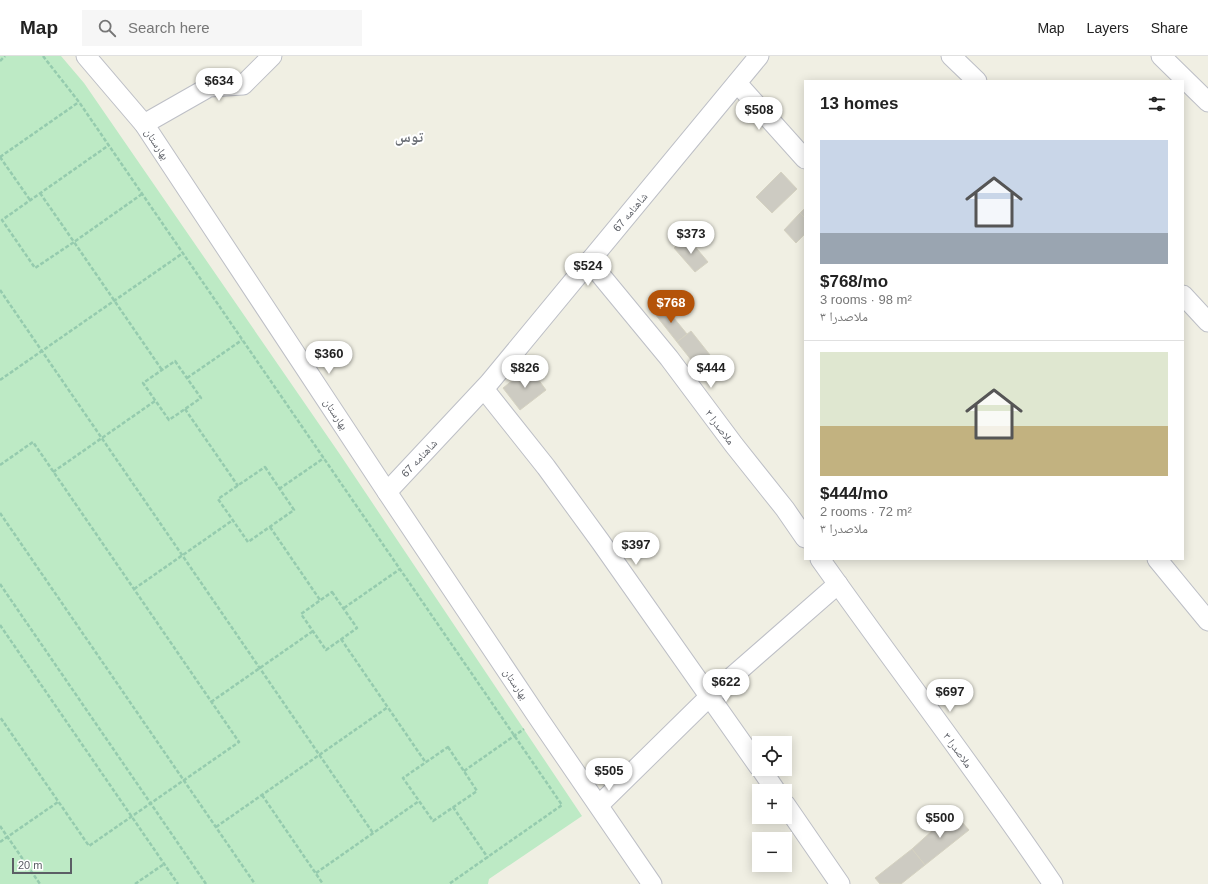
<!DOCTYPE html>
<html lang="en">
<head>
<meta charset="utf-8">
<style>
	body { margin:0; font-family:Arial,"Noto Naskh Arabic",sans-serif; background:#f6f6f6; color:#222; height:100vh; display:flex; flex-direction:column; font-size:15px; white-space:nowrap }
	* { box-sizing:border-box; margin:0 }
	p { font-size:13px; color:#767676 }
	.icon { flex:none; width:22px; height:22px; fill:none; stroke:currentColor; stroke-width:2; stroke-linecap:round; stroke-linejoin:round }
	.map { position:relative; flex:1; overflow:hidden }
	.panel { position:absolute; left:804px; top:24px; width:380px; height:480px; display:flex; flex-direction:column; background:#fff; border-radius:0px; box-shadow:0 2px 10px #0003 }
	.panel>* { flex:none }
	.controls { position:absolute; left:752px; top:680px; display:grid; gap:8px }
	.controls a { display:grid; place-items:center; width:40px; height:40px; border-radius:0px; background:#fff; box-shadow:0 2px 10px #0003; font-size:20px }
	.scale { position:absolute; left:12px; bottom:10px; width:60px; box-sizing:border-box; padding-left:4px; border:2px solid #5b5e65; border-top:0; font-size:11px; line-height:14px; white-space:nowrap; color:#5b5e65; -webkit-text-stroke:3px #fff; paint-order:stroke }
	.price { position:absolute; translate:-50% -34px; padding:0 9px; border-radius:14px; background:#fff; color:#222; font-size:13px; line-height:26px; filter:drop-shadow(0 1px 2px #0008) }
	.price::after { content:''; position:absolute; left:50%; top:24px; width:12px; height:9px; margin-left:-6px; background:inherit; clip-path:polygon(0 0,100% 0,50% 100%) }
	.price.active { background:#b45309; color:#fff }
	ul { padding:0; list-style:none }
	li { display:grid; align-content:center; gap:8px; height:212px; padding:0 16px }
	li+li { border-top:1px solid #e0e0e0 }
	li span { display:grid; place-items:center; height:124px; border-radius:0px; color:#555 }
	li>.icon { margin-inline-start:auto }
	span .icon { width:72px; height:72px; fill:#fffc; stroke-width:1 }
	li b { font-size:17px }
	h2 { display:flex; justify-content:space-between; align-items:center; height:48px; padding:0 16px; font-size:17px }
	header { display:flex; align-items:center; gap:24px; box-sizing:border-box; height:56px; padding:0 20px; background:#fff; border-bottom:1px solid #e0e0e0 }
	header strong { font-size:19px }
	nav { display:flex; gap:22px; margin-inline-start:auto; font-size:14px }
	.search { width:280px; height:36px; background:#f6f6f6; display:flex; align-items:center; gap:10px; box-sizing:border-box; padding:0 14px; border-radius:0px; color:#767676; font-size:15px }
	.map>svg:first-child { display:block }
</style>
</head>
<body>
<header>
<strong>Map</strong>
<div class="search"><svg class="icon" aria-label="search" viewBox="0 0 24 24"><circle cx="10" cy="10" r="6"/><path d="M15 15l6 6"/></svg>Search here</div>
<nav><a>Map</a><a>Layers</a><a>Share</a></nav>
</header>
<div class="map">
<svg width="1208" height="828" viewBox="0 0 1208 828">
	<rect width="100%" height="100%" fill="#f0efe3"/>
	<!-- garden -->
	<polygon fill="#bdeac5" points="0,0 61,0 84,27 339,397 582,760 489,823 488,828 0,828"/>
	<!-- building -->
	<g fill="#cdcbc2" stroke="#d5d2c1">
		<polygon points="781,116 797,133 772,157 756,141"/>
		<polygon points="805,152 805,162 800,157"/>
		<polygon points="800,157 805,162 805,178 796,187 784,174"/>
		<polygon points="687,181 708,206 695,216 674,192"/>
		<polygon points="664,250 687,278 677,286 655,258"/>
		<polygon points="691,275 710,299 696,310 677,286"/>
		<polygon points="529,311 546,334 520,354 503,332"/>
		<polygon points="953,756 969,774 925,809 912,793"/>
		<polygon points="912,793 925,809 901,828 880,828 875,822"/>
	</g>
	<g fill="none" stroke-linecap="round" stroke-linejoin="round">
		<defs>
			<g id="minor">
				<polyline points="86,0 144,68 387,436 539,663 652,828"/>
				<polyline points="951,0 977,25"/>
				<polyline points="1161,0 1208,46"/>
				<polyline points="737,27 805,103"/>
				<polyline points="144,68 209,31 243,29 272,0"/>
				<polyline points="589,205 669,302 734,389 785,453 805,482"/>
				<polyline points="1183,239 1208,266"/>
				<polyline points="484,333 546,411 600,485 759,711"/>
				<polyline points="387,436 489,327 759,0"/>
				<path d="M 820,503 C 897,612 979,718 1053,828"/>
				<polyline points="1157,503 1208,565"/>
				<polyline points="761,713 776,735"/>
				<polyline points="785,748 840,828"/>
				<polyline points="599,749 710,640 838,528"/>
			</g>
		</defs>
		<!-- minor casing -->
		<use href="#minor" stroke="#bdbfc6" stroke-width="21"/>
		<!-- path -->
		<g stroke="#95cbae" stroke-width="2.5" stroke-dasharray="4 2" stroke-linecap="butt">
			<polyline points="43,0 79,46 562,749 449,828"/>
			<polyline points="0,5 5,0"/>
			<polyline points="0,101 79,46"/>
			<polyline points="0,101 30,144"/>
			<polyline points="40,137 74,186 35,212 2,164 109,89"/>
			<polyline points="142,138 74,186 162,314"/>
			<polyline points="0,234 373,777"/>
			<polygon points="175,305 201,342 169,364 143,327"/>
			<polyline points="187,322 242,284"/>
			<polyline points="0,324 183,197"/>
			<polyline points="185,353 238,430"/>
			<polyline points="0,409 33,386 239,686 89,790 0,661"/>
			<polygon points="265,411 294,454 248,486 218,443"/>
			<polyline points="53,416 155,345"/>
			<polyline points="279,433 324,402"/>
			<polyline points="0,457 255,828"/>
			<polyline points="270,471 320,544"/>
			<polyline points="0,528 206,828"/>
			<polyline points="134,533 233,464"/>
			<polygon points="332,536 357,572 326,594 301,558"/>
			<polyline points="344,552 400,513"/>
			<polyline points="0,569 178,828"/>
			<polyline points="341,583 426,707"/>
			<polyline points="211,646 313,575"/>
			<polygon points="448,691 477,735 433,765 403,722"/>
			<polyline points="464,715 524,673"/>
			<polyline points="262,739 323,828"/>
			<polyline points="453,751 488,802"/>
			<polyline points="0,770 40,828"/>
			<polyline points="216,771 388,651"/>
			<polyline points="0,786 58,746"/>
			<polyline points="316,817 419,745"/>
			<polyline points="135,828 164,808"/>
		</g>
		<!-- minor -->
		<use href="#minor" stroke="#fff" stroke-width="19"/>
	</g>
	<g text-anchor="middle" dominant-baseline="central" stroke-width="4" stroke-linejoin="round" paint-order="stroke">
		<!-- street labels -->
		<g font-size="11" fill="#5b5e65" stroke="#fff">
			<text transform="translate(157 88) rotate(57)">بهارستان</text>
			<text transform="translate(630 156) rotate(-50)">شاهنامه 67</text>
			<text transform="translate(336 358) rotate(57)">بهارستان</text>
			<text transform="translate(720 371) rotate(53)">ملاصدرا ۳</text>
			<text transform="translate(419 402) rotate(-47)">شاهنامه 67</text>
			<text transform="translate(516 628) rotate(56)">بهارستان</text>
			<text transform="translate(958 694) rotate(54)">ملاصدرا ۳</text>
		</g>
		<!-- district labels -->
		<g font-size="15" font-weight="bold" fill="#6c7077" stroke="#fff">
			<text x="409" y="80">توس</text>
		</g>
	</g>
</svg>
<div class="controls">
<a><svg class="icon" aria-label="locate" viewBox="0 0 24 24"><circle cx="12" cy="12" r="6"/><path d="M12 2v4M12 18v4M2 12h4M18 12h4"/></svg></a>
<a>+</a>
<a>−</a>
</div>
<div class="scale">20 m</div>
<b class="price" style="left:219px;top:46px">$634</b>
<b class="price" style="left:759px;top:75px">$508</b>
<b class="price" style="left:691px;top:199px">$373</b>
<b class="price" style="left:588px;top:231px">$524</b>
<b class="price active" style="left:671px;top:268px">$768</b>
<b class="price" style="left:329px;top:319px">$360</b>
<b class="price" style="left:525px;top:333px">$826</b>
<b class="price" style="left:711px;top:333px">$444</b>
<b class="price" style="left:636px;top:510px">$397</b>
<b class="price" style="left:726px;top:647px">$622</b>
<b class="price" style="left:950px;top:657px">$697</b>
<b class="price" style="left:609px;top:736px">$505</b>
<b class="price" style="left:940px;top:783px">$500</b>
<section class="panel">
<h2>13 homes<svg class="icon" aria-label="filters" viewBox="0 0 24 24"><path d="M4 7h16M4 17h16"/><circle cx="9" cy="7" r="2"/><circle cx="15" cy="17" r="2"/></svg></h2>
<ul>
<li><span style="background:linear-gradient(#c9d6e8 75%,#9aa5b1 0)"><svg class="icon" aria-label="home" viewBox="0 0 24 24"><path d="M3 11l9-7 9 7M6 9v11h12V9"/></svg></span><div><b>$768/mo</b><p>3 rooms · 98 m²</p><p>ملاصدرا ۳</p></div></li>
<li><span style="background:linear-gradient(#dfe7d0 60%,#c2b280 0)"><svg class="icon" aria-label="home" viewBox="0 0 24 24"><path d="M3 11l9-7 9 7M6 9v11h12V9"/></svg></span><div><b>$444/mo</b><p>2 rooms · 72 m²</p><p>ملاصدرا ۳</p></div></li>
</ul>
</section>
</div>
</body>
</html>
